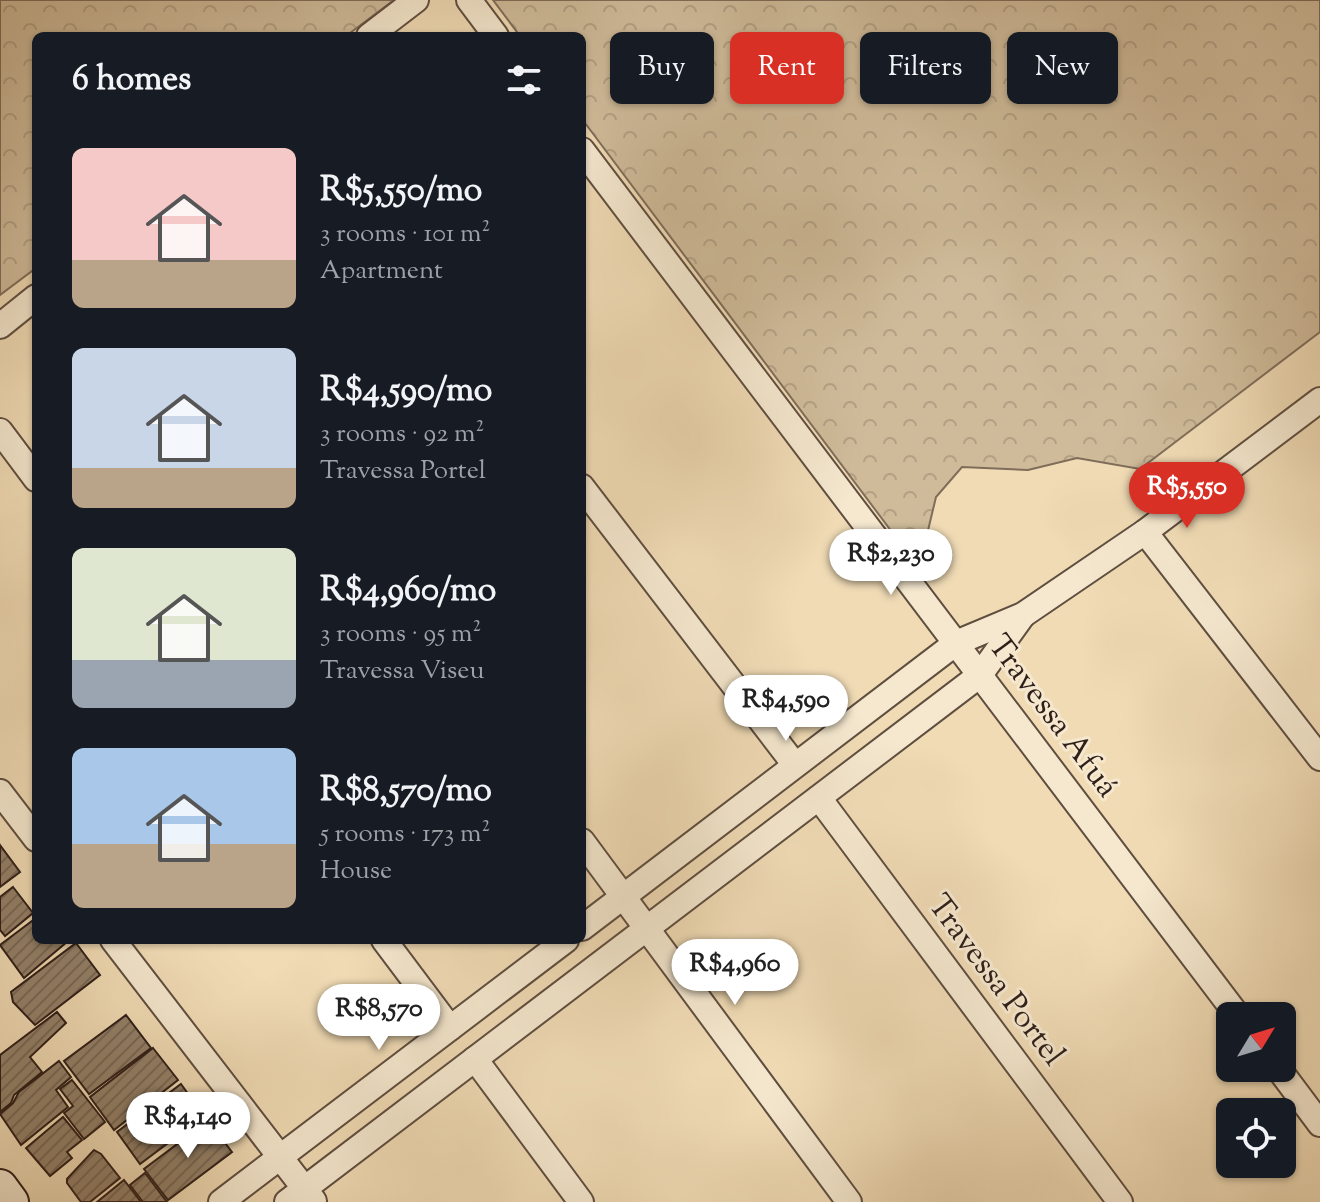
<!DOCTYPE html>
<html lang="en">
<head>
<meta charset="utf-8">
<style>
	body { margin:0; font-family:"Sorts Mill Goudy",serif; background:#20242c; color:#f1f3f6; height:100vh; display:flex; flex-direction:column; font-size:30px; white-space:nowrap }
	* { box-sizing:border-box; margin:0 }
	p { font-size:26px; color:#9ea1a6 }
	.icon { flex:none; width:44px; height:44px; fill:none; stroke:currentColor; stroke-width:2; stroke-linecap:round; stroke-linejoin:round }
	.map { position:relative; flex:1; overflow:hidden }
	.side { position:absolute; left:32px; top:32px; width:554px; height:912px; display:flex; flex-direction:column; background:#171b24; border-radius:12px; box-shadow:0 2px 6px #0004 }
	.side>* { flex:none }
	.guide { position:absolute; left:610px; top:32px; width:590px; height:72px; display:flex; gap:16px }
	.needle { width:52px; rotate:52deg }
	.tools { position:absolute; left:1216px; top:1002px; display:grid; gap:16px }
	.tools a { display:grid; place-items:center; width:80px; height:80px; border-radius:12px; background:#171b24; box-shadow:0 2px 6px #0004; font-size:40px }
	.price { position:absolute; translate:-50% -68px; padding:0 18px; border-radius:28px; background:#fff; color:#222; font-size:26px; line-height:52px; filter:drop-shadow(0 2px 4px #0008) }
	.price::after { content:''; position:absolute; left:50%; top:48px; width:24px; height:18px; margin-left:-12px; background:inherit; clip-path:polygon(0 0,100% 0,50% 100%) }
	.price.active { background:#d93025; color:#fff }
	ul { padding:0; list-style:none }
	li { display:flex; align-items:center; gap:24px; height:200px; padding:0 40px }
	li span { display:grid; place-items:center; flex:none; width:224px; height:160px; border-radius:12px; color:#555 }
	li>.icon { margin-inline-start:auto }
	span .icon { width:96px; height:96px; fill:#fffc; stroke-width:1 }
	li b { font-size:34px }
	h2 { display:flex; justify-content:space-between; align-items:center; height:96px; padding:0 40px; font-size:34px }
	.pill { padding:0 28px; border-radius:12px; background:#171b24; box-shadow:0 2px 6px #0004; font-size:28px; line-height:72px }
	.pill.active { background:#d93025; color:#fff }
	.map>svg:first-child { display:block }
</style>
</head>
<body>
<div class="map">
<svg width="1320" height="1202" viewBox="0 0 1320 1202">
	<defs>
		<pattern id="forest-crowns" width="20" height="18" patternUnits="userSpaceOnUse" patternTransform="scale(2)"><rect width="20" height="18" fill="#cfbb9a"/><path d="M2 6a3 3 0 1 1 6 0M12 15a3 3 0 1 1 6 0" fill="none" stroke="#b2a084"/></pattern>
		<pattern id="building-hatch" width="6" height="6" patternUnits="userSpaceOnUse" patternTransform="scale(2)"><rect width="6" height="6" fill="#93816a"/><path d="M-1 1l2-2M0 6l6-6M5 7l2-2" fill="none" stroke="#786956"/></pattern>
	</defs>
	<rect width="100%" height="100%" fill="#f0dbb5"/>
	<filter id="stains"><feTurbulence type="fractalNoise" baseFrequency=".0025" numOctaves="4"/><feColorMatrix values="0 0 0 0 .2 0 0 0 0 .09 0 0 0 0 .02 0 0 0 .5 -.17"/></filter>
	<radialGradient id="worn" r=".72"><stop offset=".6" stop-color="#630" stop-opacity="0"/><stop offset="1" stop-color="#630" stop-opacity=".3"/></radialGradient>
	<!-- forest -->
	<g fill="url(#forest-crowns)" stroke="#7f6d5a" stroke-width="2">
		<polygon points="0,0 394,0 346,36 36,36 36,268 0,295"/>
		<polygon points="493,0 1320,0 1320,332 1140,469 1077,458 1028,470 962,467 936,497 919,568 582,119 582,36 520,36"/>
	</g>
	<!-- building -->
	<g fill="url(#building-hatch)" stroke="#2f1f19" stroke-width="2">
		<polygon points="0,845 20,872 0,887"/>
		<polygon points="13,887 33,913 5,936 0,930 0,897"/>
		<polygon points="36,918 36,940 65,940 67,942 24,978 0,945"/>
		<polygon points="76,943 100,975 35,1025 13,1002 11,992"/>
		<polygon points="57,1012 66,1023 30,1057 42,1072 14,1095 11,1103 0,1112 0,1055"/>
		<polygon points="126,1015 151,1048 89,1094 64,1061"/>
		<polygon points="153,1048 178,1080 114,1130 90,1097"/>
		<polygon points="59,1061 71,1077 56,1090 68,1107 21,1145 0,1114 13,1103 19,1092"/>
		<polygon points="72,1080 105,1122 84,1139 64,1113 73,1106 60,1089"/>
		<polygon points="181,1084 204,1116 140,1164 117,1132"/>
		<polygon points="63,1117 82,1140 67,1152 72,1158 50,1176 26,1148"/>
		<polygon points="208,1121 232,1152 168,1200 144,1169"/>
		<polygon points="94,1150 101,1154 120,1178 90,1202 81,1202 67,1183 67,1179"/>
		<polygon points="145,1173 167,1202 143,1202 130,1185"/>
		<polygon points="124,1180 141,1202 97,1202"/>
	</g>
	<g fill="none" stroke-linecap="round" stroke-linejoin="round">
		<defs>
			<g id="street">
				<polyline points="469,0 496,36"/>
				<polyline points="369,36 416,0"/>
				<polyline points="582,150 1238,1016"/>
				<polyline points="0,326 36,297"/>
				<polyline points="0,431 36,479"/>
				<polyline points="582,487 795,765"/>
				<polyline points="1145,532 1320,758"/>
				<polyline points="0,792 36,839"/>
				<polyline points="819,798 1120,1202"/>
				<polyline points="582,841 849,1202"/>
				<polyline points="582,928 956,643 1023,615 1145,532 1320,400"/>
				<polyline points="113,940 314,1201"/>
				<polyline points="384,940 450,1028"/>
				<polyline points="475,1059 581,1202"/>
				<polyline points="1278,1068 1320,1124"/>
				<polyline points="221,1202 566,940"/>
				<polyline points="287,1202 980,675 1023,615"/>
			</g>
			<polyline id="secondary" points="0,1187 11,1202"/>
		</defs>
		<!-- street casing -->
		<use href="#street" stroke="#5f4e40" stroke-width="28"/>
		<!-- secondary casing -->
		<use href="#secondary" stroke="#2f1f19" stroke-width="38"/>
		<!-- street -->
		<use href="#street" stroke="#f5e8cf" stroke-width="24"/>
		<!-- secondary -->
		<use href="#secondary" stroke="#f5e8cf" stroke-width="34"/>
	</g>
	<g text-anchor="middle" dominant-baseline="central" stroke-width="6" stroke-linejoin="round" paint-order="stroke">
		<!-- street labels -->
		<g font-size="32" fill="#2f1f19" stroke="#f5e8cf">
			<text transform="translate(1052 717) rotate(53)">Travessa Afuá</text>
			<text transform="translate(995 981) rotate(53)">Travessa Portel</text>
		</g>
	</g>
	<rect width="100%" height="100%" filter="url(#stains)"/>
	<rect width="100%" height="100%" fill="url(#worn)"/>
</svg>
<div class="tools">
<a><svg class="needle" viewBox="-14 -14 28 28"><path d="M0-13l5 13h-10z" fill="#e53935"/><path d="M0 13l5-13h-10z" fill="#9ea1a6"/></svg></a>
<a><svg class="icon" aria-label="locate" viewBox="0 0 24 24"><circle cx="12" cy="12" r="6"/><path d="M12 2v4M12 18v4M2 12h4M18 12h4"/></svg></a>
</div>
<b class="price active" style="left:1187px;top:530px">R$5,550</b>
<b class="price" style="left:891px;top:597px">R$2,230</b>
<b class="price" style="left:786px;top:743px">R$4,590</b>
<b class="price" style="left:735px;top:1007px">R$4,960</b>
<b class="price" style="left:379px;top:1052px">R$8,570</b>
<b class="price" style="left:188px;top:1160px">R$4,140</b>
<div class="guide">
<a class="pill">Buy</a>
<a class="pill active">Rent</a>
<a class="pill">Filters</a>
<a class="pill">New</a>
</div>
<section class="side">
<h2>6 homes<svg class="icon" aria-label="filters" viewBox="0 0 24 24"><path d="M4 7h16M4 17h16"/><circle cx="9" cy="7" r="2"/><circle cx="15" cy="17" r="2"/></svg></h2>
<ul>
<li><span style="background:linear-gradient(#f6c9c9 70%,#b9a48a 0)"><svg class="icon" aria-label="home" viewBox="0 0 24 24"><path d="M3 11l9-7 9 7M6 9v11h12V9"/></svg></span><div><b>R$5,550/mo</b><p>3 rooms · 101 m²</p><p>Apartment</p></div></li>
<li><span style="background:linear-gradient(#c9d6e8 75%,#b9a48a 0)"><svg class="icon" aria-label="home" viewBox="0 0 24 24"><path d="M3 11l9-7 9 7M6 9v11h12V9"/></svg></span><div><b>R$4,590/mo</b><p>3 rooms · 92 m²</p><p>Travessa Portel</p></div></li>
<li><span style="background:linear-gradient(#dfe7d0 70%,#9aa5b1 0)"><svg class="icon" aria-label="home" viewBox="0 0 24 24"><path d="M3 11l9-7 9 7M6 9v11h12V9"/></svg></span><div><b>R$4,960/mo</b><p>3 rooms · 95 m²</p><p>Travessa Viseu</p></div></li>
<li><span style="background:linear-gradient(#a9c7e8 60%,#b9a48a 0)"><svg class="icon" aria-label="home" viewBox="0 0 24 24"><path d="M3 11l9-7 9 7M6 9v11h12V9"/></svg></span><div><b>R$8,570/mo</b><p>5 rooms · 173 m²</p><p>House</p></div></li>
</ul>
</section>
</div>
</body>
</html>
